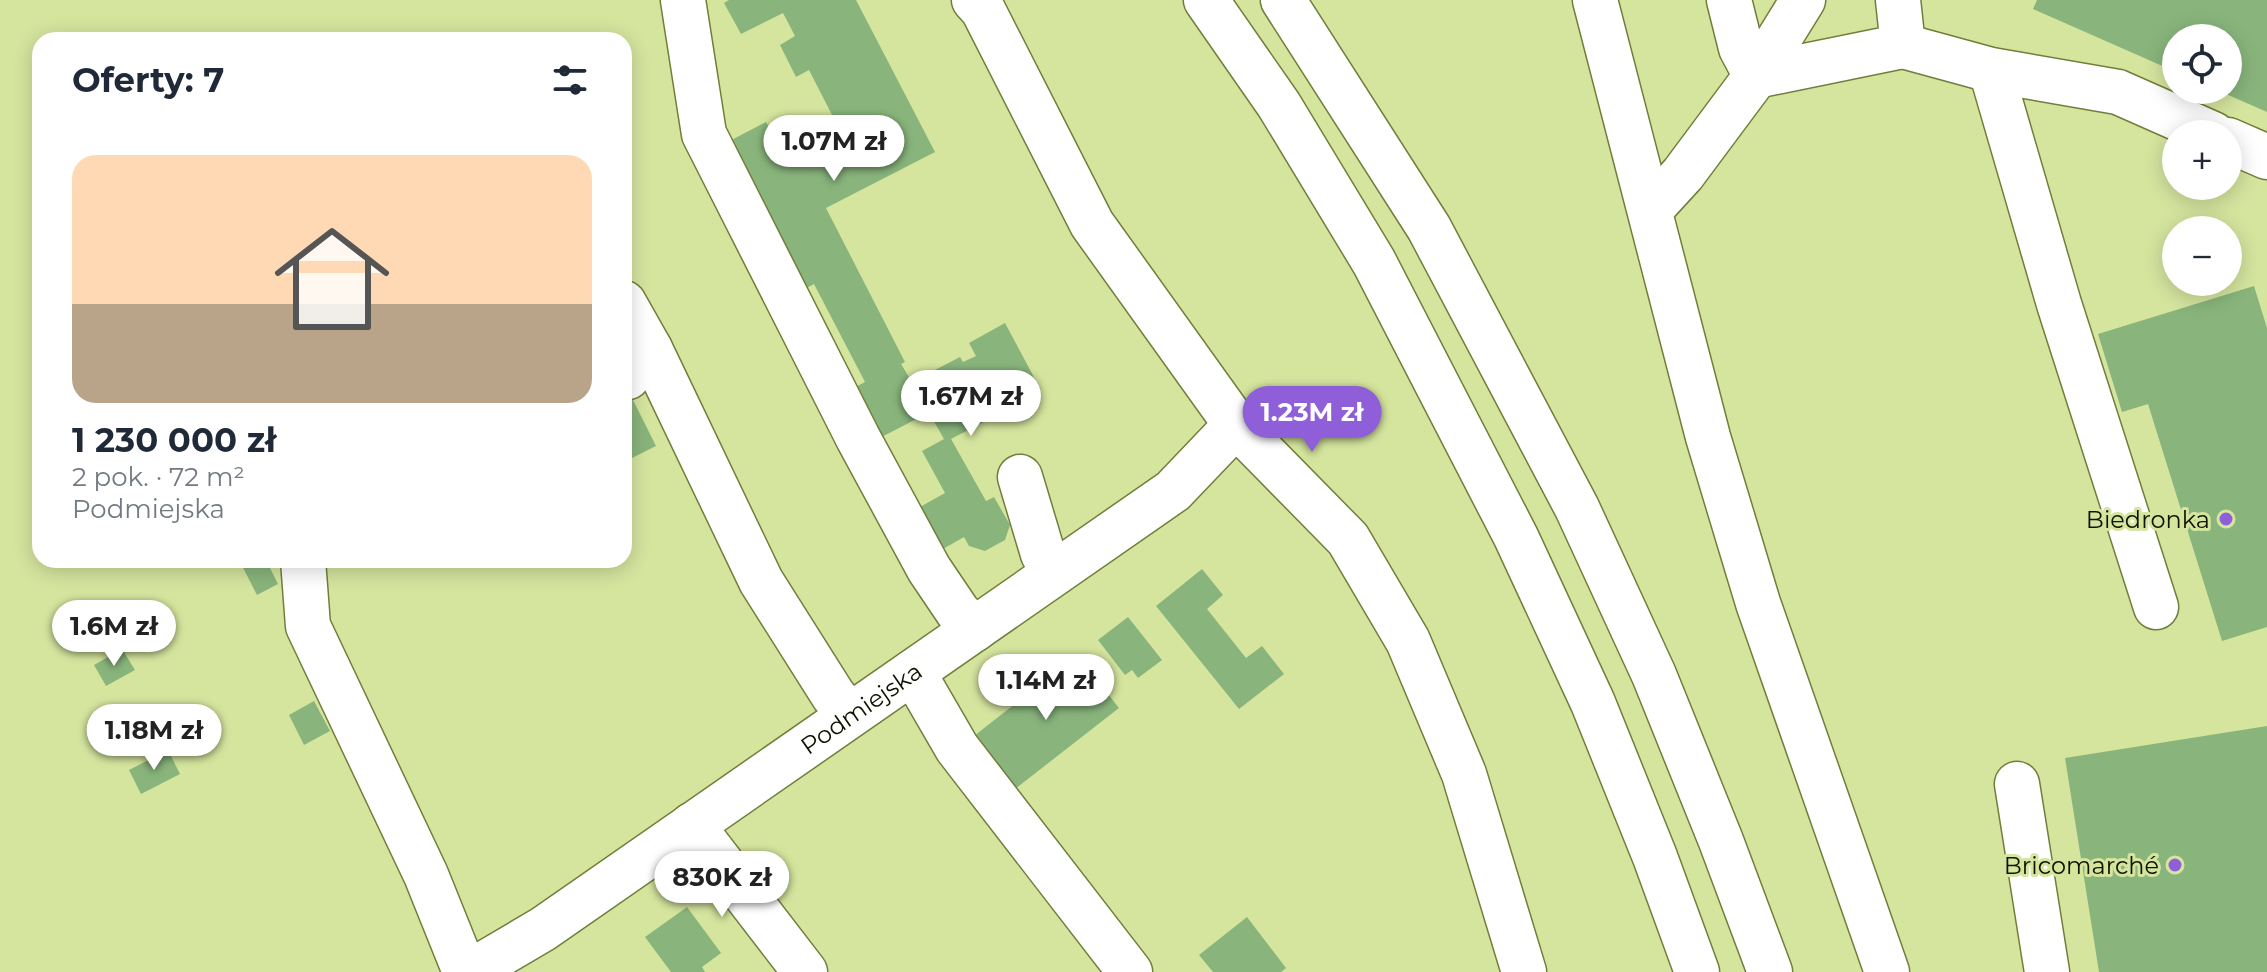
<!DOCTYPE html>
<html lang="pl">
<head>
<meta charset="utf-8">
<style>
	body { margin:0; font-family:Montserrat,sans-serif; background:#f6f6f7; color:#1f2937; height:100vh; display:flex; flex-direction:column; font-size:30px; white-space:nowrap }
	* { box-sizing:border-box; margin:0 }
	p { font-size:26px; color:#747a83 }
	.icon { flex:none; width:44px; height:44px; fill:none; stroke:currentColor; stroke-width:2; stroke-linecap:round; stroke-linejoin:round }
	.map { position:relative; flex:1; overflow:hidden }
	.side { position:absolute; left:32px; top:32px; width:600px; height:536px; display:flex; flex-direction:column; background:#fff; border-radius:24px; box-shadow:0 4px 20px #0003 }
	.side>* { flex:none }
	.tools { position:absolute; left:2162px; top:24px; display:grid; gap:16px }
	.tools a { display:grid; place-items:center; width:80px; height:80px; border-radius:50%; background:#fff; box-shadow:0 4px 20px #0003; font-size:40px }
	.price { position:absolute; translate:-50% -68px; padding:0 18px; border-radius:28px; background:#fff; color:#222; font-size:26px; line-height:52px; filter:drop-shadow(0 2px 4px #0008) }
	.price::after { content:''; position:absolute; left:50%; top:48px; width:24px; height:18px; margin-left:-12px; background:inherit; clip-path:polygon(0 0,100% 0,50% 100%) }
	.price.active { background:#8f5fd9; color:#fff }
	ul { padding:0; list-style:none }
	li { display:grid; align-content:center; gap:16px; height:424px; padding:0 40px }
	li span { display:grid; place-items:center; height:248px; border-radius:24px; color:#555 }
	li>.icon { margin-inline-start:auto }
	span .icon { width:144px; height:144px; fill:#fffc; stroke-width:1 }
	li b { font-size:34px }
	h2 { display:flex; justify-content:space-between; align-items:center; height:96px; padding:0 40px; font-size:34px }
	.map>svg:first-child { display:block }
</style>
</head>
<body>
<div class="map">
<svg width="2267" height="972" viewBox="0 0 2267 972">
	<rect width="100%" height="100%" fill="#d5e59e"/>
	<!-- building -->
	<g fill="#89b57c">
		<polygon points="729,0 856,0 935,152 826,208 905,362 901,364 917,390 914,392 926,414 872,442 846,392 865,382 814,284 796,294 720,146 766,122 775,139 810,120 830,158 849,148 809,70 796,77 780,45 795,36 783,13 741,34 724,3"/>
		<polygon points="2037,0 2267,0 2267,112 2217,90 2228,90 2228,38 2176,38 2176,72 2033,9"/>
		<polygon points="2254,286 2267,328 2267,627 2222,641 2148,404 2122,412 2098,334"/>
		<polygon points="1005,323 1036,381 999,401 996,395 985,401 993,417 951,439 986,501 994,497 1010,525 1005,540 985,551 969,546 964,537 943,549 920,507 945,493 922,451 944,439 928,411 947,400 931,372 960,357 963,362 976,356 969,343"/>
		<polygon points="632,398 656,446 624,462 624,402"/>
		<polygon points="239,560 266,560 278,584 257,595"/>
		<polygon points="1202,569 1223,595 1207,609 1246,658 1262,646 1284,674 1239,709 1156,606"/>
		<polygon points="1128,617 1162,660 1138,678 1132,670 1125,675 1098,640"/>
		<polygon points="122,649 135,670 106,686 94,665"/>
		<polygon points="1077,655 1119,708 1015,789 974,736"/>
		<polygon points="314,701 330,731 304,745 289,715"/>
		<polygon points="2267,726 2267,972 2099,972 2065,758"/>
		<polygon points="168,750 180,774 141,794 129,770"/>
		<polygon points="687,907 721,953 702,967 705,972 671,972 645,937"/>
		<polygon points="1247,917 1286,968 1281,972 1213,972 1199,955"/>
	</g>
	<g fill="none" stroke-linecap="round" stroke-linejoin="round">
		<defs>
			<g id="minor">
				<polyline points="683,0 704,134 858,438 929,569 958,612 975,629"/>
				<polyline points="974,0 983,10 1092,224 1236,425 1348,539 1408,641 1464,774 1524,972"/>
				<polyline points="1729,0 1741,48 1756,76"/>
				<polyline points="1903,46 1991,70 2118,92 2213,134"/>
				<polyline points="1991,70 2059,304 2156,607"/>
				<polyline points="1756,76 1903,46 1898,0"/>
				<polyline points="2228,140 2267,157"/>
				<polyline points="1650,210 1683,174 1756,76 1803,0"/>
				<polyline points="624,303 650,349 628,377 624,377"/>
				<polyline points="650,349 761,581 833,695 849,715"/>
				<polyline points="1020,477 1043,554 1056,572"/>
				<polyline points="303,560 308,626 426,875 465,972"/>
				<polyline points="913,672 957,748 1130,972"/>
				<polyline points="2017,784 2047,972"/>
				<polyline points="692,825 805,972"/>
				<path id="s1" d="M 470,972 L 543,929 L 1173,491 L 1236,425"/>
			</g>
			<g id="highway">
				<polyline points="1206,0 1279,105 1374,262 1516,537 1593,703 1655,857 1697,972"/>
				<polyline points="1283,0 1429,228 1577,508 1654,675 1721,841 1770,972"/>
				<polyline points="1595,0 1708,437 1758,603 1887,972"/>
			</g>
		</defs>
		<!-- minor casing -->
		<use href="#minor" stroke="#717e3b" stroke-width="47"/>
		<!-- highway casing -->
		<use href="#highway" stroke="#717e3b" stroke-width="47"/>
		<!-- minor -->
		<use href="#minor" stroke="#fff" stroke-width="44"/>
		<!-- highway -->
		<use href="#highway" stroke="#fff" stroke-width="44"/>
	</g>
	<!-- markers -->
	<g fill="#8f5fd9" stroke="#d5e59e" stroke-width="3">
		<circle cx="2226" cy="519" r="8"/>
		<circle cx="2175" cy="865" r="8"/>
	</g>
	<g text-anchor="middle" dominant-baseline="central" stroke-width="6" stroke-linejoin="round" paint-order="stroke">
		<!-- poi labels -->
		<g font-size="24" fill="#0f1300" stroke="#d5e59e" text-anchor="end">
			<text x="2210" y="519">Biedronka</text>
			<text x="2159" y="865">Bricomarché</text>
		</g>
		<!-- street labels -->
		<g font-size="24" fill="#0f1300" stroke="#d5e59e">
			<text stroke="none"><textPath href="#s1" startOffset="472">Podmiejska</textPath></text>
		</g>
	</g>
</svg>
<div class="tools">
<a><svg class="icon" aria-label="locate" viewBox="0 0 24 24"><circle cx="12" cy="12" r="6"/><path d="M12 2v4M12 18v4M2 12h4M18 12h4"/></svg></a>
<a>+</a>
<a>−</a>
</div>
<b class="price" style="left:834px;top:183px">1.07M zł</b>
<b class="price" style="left:971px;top:438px">1.67M zł</b>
<b class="price active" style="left:1312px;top:454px">1.23M zł</b>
<b class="price" style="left:114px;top:668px">1.6M zł</b>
<b class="price" style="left:1046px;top:722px">1.14M zł</b>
<b class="price" style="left:154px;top:772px">1.18M zł</b>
<b class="price" style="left:722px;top:919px">830K zł</b>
<section class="side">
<h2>Oferty: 7<svg class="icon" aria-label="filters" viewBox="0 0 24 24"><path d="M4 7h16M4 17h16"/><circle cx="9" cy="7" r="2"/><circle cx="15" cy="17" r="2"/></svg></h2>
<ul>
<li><span style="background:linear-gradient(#ffd9b3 60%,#b9a48a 0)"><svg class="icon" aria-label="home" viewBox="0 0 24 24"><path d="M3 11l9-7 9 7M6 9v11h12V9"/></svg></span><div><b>1 230 000 zł</b><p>2 pok. · 72 m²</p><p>Podmiejska</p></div></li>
</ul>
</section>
</div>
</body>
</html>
